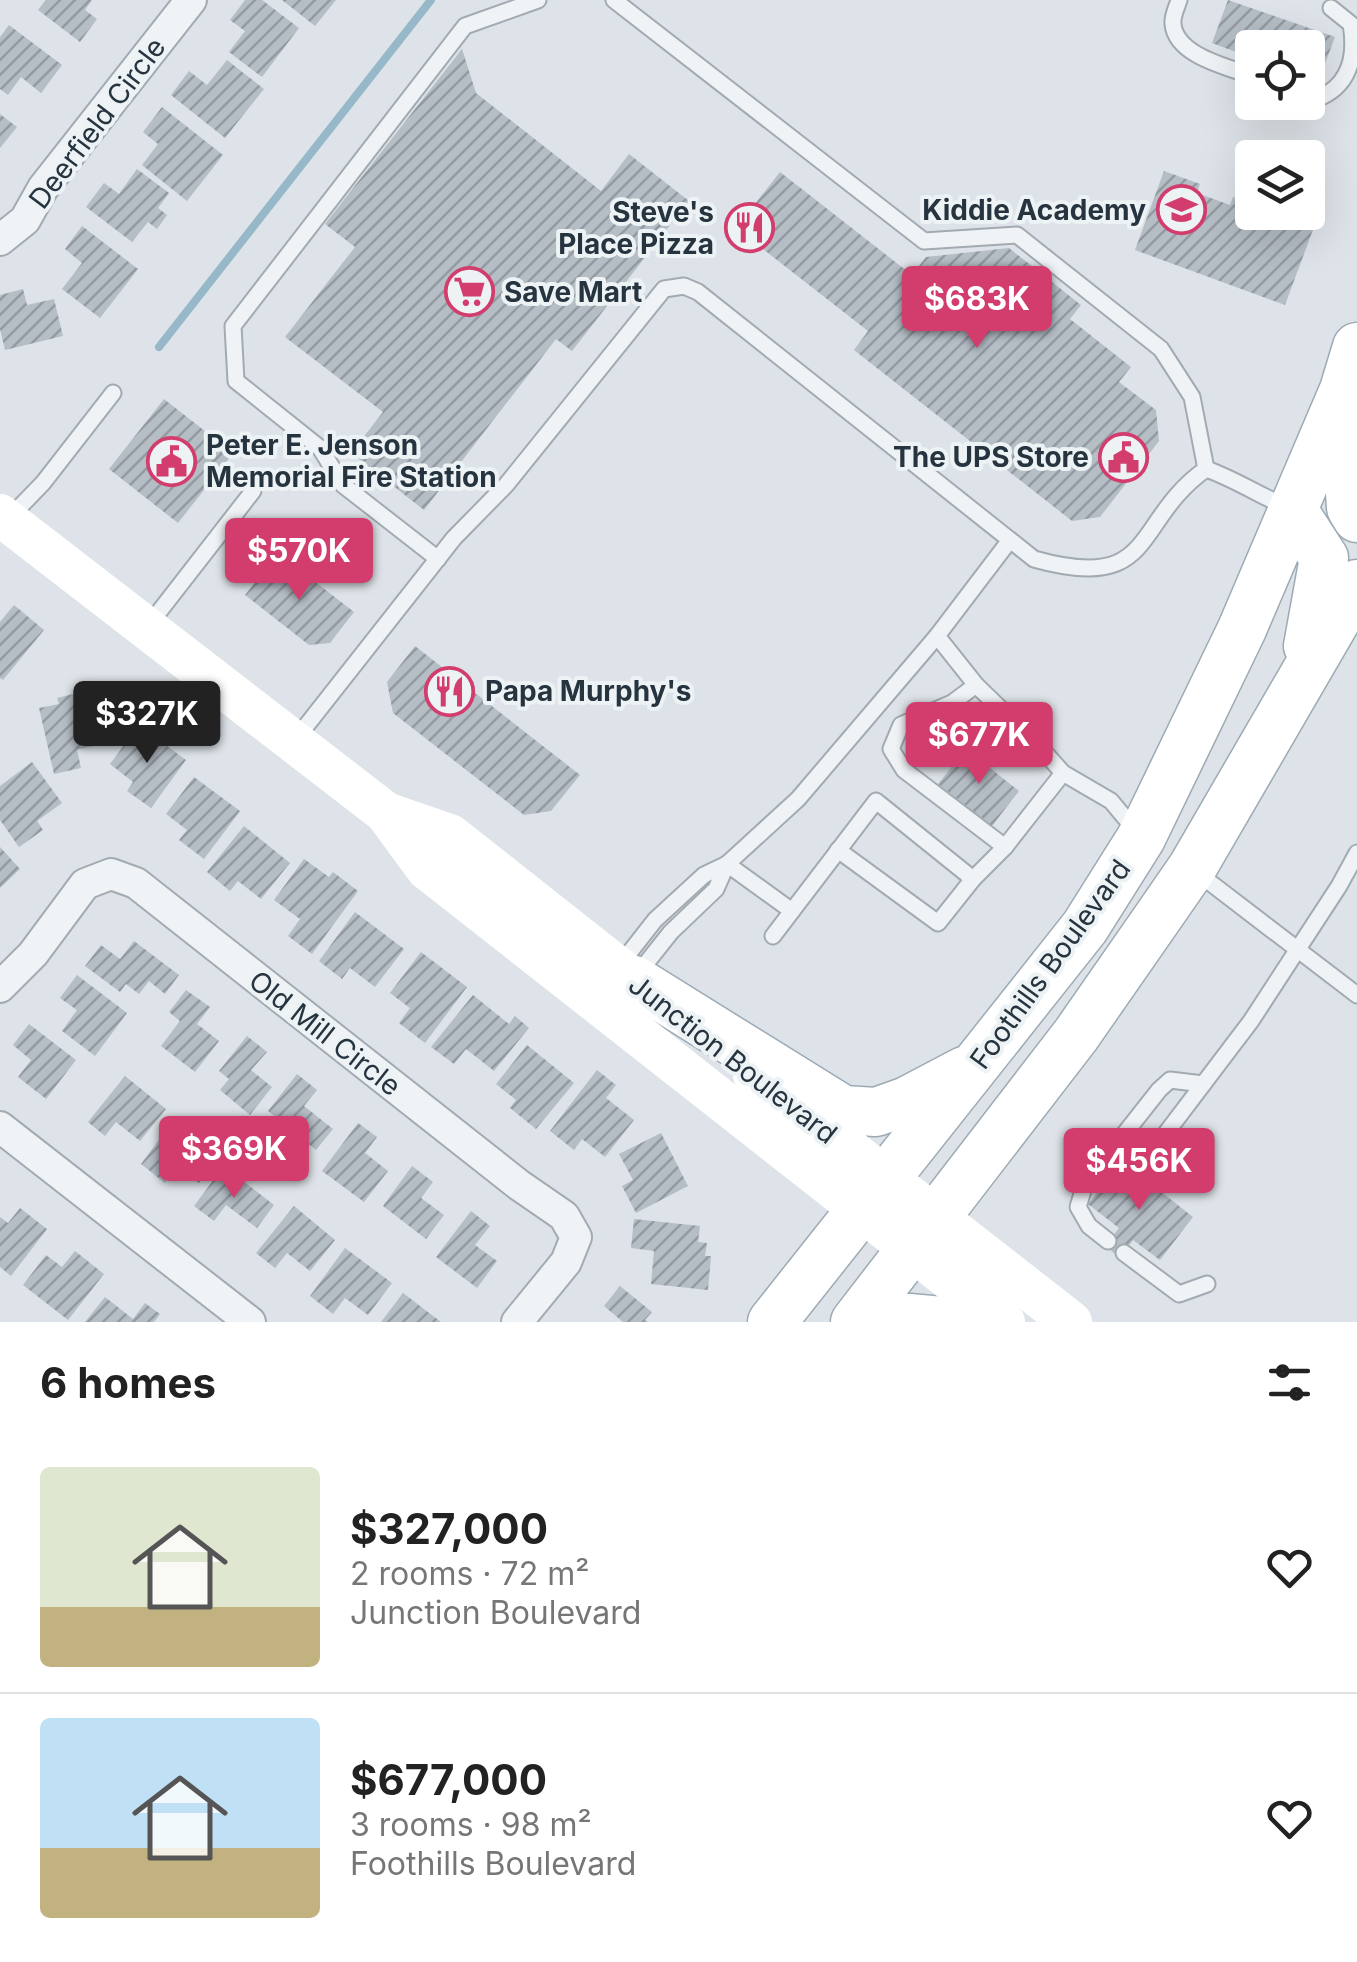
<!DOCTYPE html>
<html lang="en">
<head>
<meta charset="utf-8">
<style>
	body { margin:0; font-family:Inter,sans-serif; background:#f6f6f6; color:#222; height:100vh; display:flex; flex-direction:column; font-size:38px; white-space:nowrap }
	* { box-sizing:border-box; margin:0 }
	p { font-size:32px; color:#767676 }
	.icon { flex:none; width:55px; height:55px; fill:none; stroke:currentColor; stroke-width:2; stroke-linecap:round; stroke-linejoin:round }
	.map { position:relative; height:1322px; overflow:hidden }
	.sheet { display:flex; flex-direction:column; background:#fff; flex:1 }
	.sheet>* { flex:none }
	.fabs { position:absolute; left:1235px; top:30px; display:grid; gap:20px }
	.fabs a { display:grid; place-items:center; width:90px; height:90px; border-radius:10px; background:#fff; box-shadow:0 10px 40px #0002; font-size:50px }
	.price { position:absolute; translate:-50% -85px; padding:0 22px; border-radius:10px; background:#d23d6d; color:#fff; font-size:32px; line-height:65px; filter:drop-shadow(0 2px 5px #0008) }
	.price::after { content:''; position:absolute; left:50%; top:60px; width:30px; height:22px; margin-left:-15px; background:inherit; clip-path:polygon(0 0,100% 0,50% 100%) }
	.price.active { background:#222; color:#fff }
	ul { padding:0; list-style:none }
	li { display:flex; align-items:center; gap:30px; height:250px; padding:0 40px }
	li+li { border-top:2px solid #e0e0e0 }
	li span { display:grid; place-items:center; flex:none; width:280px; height:200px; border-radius:10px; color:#555 }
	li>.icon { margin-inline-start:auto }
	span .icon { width:120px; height:120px; fill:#fffc; stroke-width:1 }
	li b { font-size:42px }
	h2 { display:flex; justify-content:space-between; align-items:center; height:120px; padding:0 40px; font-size:42px }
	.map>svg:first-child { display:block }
</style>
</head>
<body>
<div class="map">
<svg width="1357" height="1322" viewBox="0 0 1357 1322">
	<defs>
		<pattern id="building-hatch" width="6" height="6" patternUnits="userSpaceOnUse" patternTransform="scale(2.5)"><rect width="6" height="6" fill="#b5bdc5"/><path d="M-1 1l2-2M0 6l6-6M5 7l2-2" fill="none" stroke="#939aa1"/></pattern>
	</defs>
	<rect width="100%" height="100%" fill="#dde3e8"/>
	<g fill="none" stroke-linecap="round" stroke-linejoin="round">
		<!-- stream -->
		<polyline stroke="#97b8c9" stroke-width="8" points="159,347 431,0"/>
	</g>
	<!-- building -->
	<g fill="url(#building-hatch)">
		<polygon points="46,0 92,0 85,10 97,19 80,42 38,10"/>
		<polygon points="245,0 262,0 299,28 262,77 229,52 245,31 230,20"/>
		<polygon points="282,0 336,0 315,26"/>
		<polygon points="1228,0 1335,37 1318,82 1308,78 1308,48 1252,48 1252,58 1212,43"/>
		<polygon points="9,25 62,65 41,93 21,77 8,95 0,89 0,37"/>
		<polygon points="462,49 476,93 601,191 629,154 689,201 572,351 556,339 424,510 351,453 383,412 285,337 355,247 325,224"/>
		<polygon points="227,60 264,89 225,138 171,95 189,71 207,85"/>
		<polygon points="162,107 223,155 187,201 142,165 158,144 143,132"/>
		<polygon points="0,114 17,127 0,148"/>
		<polygon points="137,169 169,193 158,208 167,215 157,229 148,222 132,242 86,207 104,183 119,194"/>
		<polygon points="1164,171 1200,184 1197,193 1230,205 1233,197 1252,204 1252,212 1275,212 1314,227 1285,305 1135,250"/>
		<polygon points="780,172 912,275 926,257 1009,248 1081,305 1070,319 1131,367 1119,382 1156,410 1159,441 1100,517 1072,521 854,350 868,331 736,228"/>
		<polygon points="82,226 138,269 100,318 62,289 82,263 65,249"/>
		<polygon points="23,289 27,305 54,299 63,336 5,350 0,329 0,295"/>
		<polygon points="164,399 233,453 178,523 109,469"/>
		<polygon points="278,553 354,612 330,643 309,645 245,595"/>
		<polygon points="14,605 44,630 3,680 0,678 0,622"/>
		<polygon points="415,646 580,775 551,811 524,815 393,713 387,682"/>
		<polygon points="102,687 114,741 77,750 81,768 54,774 39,708 59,704 57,698"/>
		<polygon points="139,725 186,760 151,808 127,791 133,782 110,764"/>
		<polygon points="966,749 1019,791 992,826 938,784"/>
		<polygon points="32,762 62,803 37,821 43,830 19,847 0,820 0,786"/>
		<polygon points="194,777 240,811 204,859 179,840 187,830 166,814"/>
		<polygon points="244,826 290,863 261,899 238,881 230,891 207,872"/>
		<polygon points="0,847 20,869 0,888"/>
		<polygon points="304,859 329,877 333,872 358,891 312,954 288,936 300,919 274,900"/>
		<polygon points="355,912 404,949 375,987 350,968 342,979 319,961"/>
		<polygon points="134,941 179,975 165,994 149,981 139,994 126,984 120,992 85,966 101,945 120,959"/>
		<polygon points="421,952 467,987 425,1043 399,1023 410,1008 390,993"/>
		<polygon points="77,975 127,1013 95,1056 62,1031 77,1010 60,998"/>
		<polygon points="186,990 210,1007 197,1024 219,1041 195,1072 161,1046 180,1021 169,1012"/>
		<polygon points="473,995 509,1024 515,1016 529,1028 494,1071 466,1049 454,1064 431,1047"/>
		<polygon points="29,1024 76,1060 46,1099 18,1077 31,1060 13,1045"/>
		<polygon points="247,1036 267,1052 251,1070 272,1087 250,1115 220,1090 229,1079 219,1071"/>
		<polygon points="527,1045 574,1083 536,1129 510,1108 516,1100 496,1084"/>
		<polygon points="597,1070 616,1085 606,1098 634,1120 605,1157 582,1139 574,1150 550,1131"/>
		<polygon points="297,1074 317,1090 304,1106 333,1129 316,1150 268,1111"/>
		<polygon points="125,1076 166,1109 140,1141 116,1122 105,1136 88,1122"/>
		<polygon points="176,1117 223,1151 199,1183 176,1167 165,1183 141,1164"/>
		<polygon points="358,1123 377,1137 365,1153 388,1171 364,1202 322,1171"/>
		<polygon points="661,1133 688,1186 636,1213 622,1186 633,1180 619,1154"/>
		<polygon points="1122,1161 1193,1217 1160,1260 1133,1240 1120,1258 1105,1246 1119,1228 1088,1204"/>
		<polygon points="412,1166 433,1182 421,1198 444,1215 426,1239 383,1206"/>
		<polygon points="217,1175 232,1186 238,1177 274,1205 257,1228 226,1205 214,1221 194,1206"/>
		<polygon points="294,1206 335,1240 310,1271 287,1253 275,1268 256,1253"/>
		<polygon points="20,1208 47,1229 11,1276 0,1267 0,1217 8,1223"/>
		<polygon points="471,1211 490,1226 475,1245 497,1261 477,1288 436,1257"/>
		<polygon points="634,1219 700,1226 698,1242 707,1243 705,1256 711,1256 708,1290 651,1284 654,1251 631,1248"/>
		<polygon points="345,1248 392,1283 368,1315 345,1298 333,1314 310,1296"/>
		<polygon points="75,1251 104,1274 68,1320 23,1285 46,1255 62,1267"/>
		<polygon points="620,1286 652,1312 645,1320 648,1322 623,1322 604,1306"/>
		<polygon points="403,1293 441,1322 381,1322"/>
		<polygon points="105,1297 133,1319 145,1303 160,1314 154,1322 85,1322"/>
	</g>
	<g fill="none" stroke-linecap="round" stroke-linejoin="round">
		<defs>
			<g id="lane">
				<polyline points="614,0 924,241 1017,235 1161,349 1192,397 1206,469"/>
				<path d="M 1179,0 C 1177,7 1172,16 1173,24 C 1176,56 1228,67 1252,76"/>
				<path d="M 1308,92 L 1323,96 C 1351,82 1356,53 1351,24 L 1331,8"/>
				<polyline points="10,517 43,483 113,393"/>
				<polyline points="438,559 343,485 320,448 236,381 233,326 465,26 538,0"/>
				<polyline points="148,626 253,491"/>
				<polyline points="937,636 976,685 1038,745 1063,773 1111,801 1136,831"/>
				<polyline points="976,685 952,703 901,725 891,749 904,770 1005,847 1063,773"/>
				<path d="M 295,740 L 454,538 L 506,485 L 664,289 L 684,286 L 698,292 L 1034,559 C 1158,594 1132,521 1206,469 C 1235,479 1260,496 1289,508"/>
				<polyline points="838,850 938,923 973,879 1005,847"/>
				<polyline points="727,864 792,911 773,936"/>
				<polyline points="1195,871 1357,995"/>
				<polyline points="792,911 876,801 973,879"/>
				<polyline points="619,966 655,920 704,875 727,864 798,799 937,636 1010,540"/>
				<polyline points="636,976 671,932 716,889 727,864"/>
				<polyline points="1157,1145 1251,1021 1339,886 1357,853"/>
				<polyline points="1108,1241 1089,1226 1078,1207 1085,1184 1159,1090 1170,1080 1203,1084"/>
				<polyline points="1124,1253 1179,1294 1207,1284"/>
			</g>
			<g id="street">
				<polyline points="0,240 25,220 43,188 191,0"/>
				<polyline points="0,987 33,954 85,884 111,874 136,883 519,1185 564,1216 576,1237 566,1262 517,1322"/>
				<polyline points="0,1127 250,1322"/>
			</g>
			<g id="primary">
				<polyline points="1344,399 1351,508 1357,518"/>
				<polyline points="1293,510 1324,558 1308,646"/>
				<polyline points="634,980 843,1110 876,1112 907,1101 964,1071"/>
				<polyline points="772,1322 1085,927 1141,838 1242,629 1344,390 1357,347"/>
				<polyline points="855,1322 1076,1035 1156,920 1192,868 1357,584"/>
				<polyline points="894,1322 909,1318 953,1322"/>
			</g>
		</defs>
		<!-- lane casing -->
		<use href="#lane" stroke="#a2abb2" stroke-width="19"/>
		<!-- street casing -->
		<use href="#street" stroke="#a2abb2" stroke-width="34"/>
		<!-- primary casing -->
		<use href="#primary" stroke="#9caab4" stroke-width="51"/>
		<!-- lane -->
		<use href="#lane" stroke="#f0f3f6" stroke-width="15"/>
		<!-- street -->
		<use href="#street" stroke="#f0f3f6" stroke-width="30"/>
		<!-- secondary -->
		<g stroke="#fff" stroke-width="42">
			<polyline points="0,515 386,813 427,869 1004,1322"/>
			<polyline points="386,813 450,835 659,1000"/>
			<polyline points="754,1075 1071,1322"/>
		</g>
		<!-- primary -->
		<use href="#primary" stroke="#fff" stroke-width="48"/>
	</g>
	<!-- icons -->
	<defs>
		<symbol id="school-ring" viewBox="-11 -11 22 22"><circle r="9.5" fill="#edf2f5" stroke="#d23d6d" stroke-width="1.5"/><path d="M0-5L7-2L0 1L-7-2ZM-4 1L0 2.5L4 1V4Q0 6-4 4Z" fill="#d23d6d"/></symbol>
		<symbol id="restaurant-ring" viewBox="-11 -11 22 22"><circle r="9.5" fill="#edf2f5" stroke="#d23d6d" stroke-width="1.5"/><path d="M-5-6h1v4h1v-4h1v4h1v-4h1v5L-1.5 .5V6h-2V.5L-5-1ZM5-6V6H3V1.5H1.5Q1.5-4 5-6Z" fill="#d23d6d"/></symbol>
		<symbol id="supermarket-ring" viewBox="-11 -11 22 22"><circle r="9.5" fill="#edf2f5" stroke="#d23d6d" stroke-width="1.5"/><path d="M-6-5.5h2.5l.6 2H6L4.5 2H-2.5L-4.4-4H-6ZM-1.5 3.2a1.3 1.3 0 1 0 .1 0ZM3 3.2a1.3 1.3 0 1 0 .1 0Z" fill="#d23d6d"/></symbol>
		<symbol id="civic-ring" viewBox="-11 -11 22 22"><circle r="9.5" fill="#edf2f5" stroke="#d23d6d" stroke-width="1.5"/><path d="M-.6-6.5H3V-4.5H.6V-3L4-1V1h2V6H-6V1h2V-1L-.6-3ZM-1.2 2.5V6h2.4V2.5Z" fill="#d23d6d"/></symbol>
	</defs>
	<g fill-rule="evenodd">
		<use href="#school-ring" x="1154" y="182" width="55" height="55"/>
		<use href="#restaurant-ring" x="722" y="200" width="55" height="55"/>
		<use href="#supermarket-ring" x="442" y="264" width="55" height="55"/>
		<use href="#civic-ring" x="1096" y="430" width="55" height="55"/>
		<use href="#civic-ring" x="144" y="434" width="55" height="55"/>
		<use href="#restaurant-ring" x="422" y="664" width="55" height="55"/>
	</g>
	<g text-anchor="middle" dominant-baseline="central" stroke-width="8" stroke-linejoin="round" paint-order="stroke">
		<!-- street labels -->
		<g font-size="28" fill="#26343f" stroke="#edf2f5">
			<text transform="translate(97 123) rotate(-53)">Deerfield Circle</text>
			<text transform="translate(1050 964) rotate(-54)">Foothills Boulevard</text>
			<text transform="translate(325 1033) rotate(38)">Old Mill Circle</text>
			<text transform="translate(733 1059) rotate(38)">Junction Boulevard</text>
		</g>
		<!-- poi labels -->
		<g font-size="28" font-weight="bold" fill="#26343f" stroke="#edf2f5" text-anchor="end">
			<text x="1146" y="210">Kiddie Academy</text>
			<text x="714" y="212">Steve's<tspan x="714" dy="32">Place Pizza</tspan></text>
			<text x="504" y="292" text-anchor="start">Save Mart</text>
			<text x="206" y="445" text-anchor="start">Peter E. Jenson<tspan x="206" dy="32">Memorial Fire Station</tspan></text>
			<text x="1089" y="457">The UPS Store</text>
			<text x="485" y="691" text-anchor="start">Papa Murphy's</text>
		</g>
	</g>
</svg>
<div class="fabs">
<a><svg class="icon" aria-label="locate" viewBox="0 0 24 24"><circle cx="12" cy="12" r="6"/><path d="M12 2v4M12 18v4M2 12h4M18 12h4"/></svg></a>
<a><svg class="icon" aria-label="layers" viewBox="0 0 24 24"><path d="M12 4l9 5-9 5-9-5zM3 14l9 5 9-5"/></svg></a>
</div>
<b class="price" style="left:977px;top:351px">$683K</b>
<b class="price" style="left:299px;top:603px">$570K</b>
<b class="price active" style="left:147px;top:766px">$327K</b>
<b class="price" style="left:979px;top:787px">$677K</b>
<b class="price" style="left:234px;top:1201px">$369K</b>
<b class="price" style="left:1139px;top:1213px">$456K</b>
</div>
<section class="sheet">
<h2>6 homes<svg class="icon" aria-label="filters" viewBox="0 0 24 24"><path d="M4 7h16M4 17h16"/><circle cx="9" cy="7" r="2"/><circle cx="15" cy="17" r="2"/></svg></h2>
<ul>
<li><span style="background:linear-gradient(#dfe7d0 70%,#c2b280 0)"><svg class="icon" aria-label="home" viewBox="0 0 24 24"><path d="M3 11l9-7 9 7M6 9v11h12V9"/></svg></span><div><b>$327,000</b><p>2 rooms · 72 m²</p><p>Junction Boulevard</p></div><svg class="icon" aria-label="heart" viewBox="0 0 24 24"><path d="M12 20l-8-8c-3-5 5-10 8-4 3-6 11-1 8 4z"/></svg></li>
<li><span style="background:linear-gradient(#bfe0f5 65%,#c2b280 0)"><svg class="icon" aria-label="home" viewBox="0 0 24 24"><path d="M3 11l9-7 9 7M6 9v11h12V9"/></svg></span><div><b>$677,000</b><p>3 rooms · 98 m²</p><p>Foothills Boulevard</p></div><svg class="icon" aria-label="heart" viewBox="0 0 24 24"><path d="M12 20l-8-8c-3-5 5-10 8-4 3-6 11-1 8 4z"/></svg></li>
</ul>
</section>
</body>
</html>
